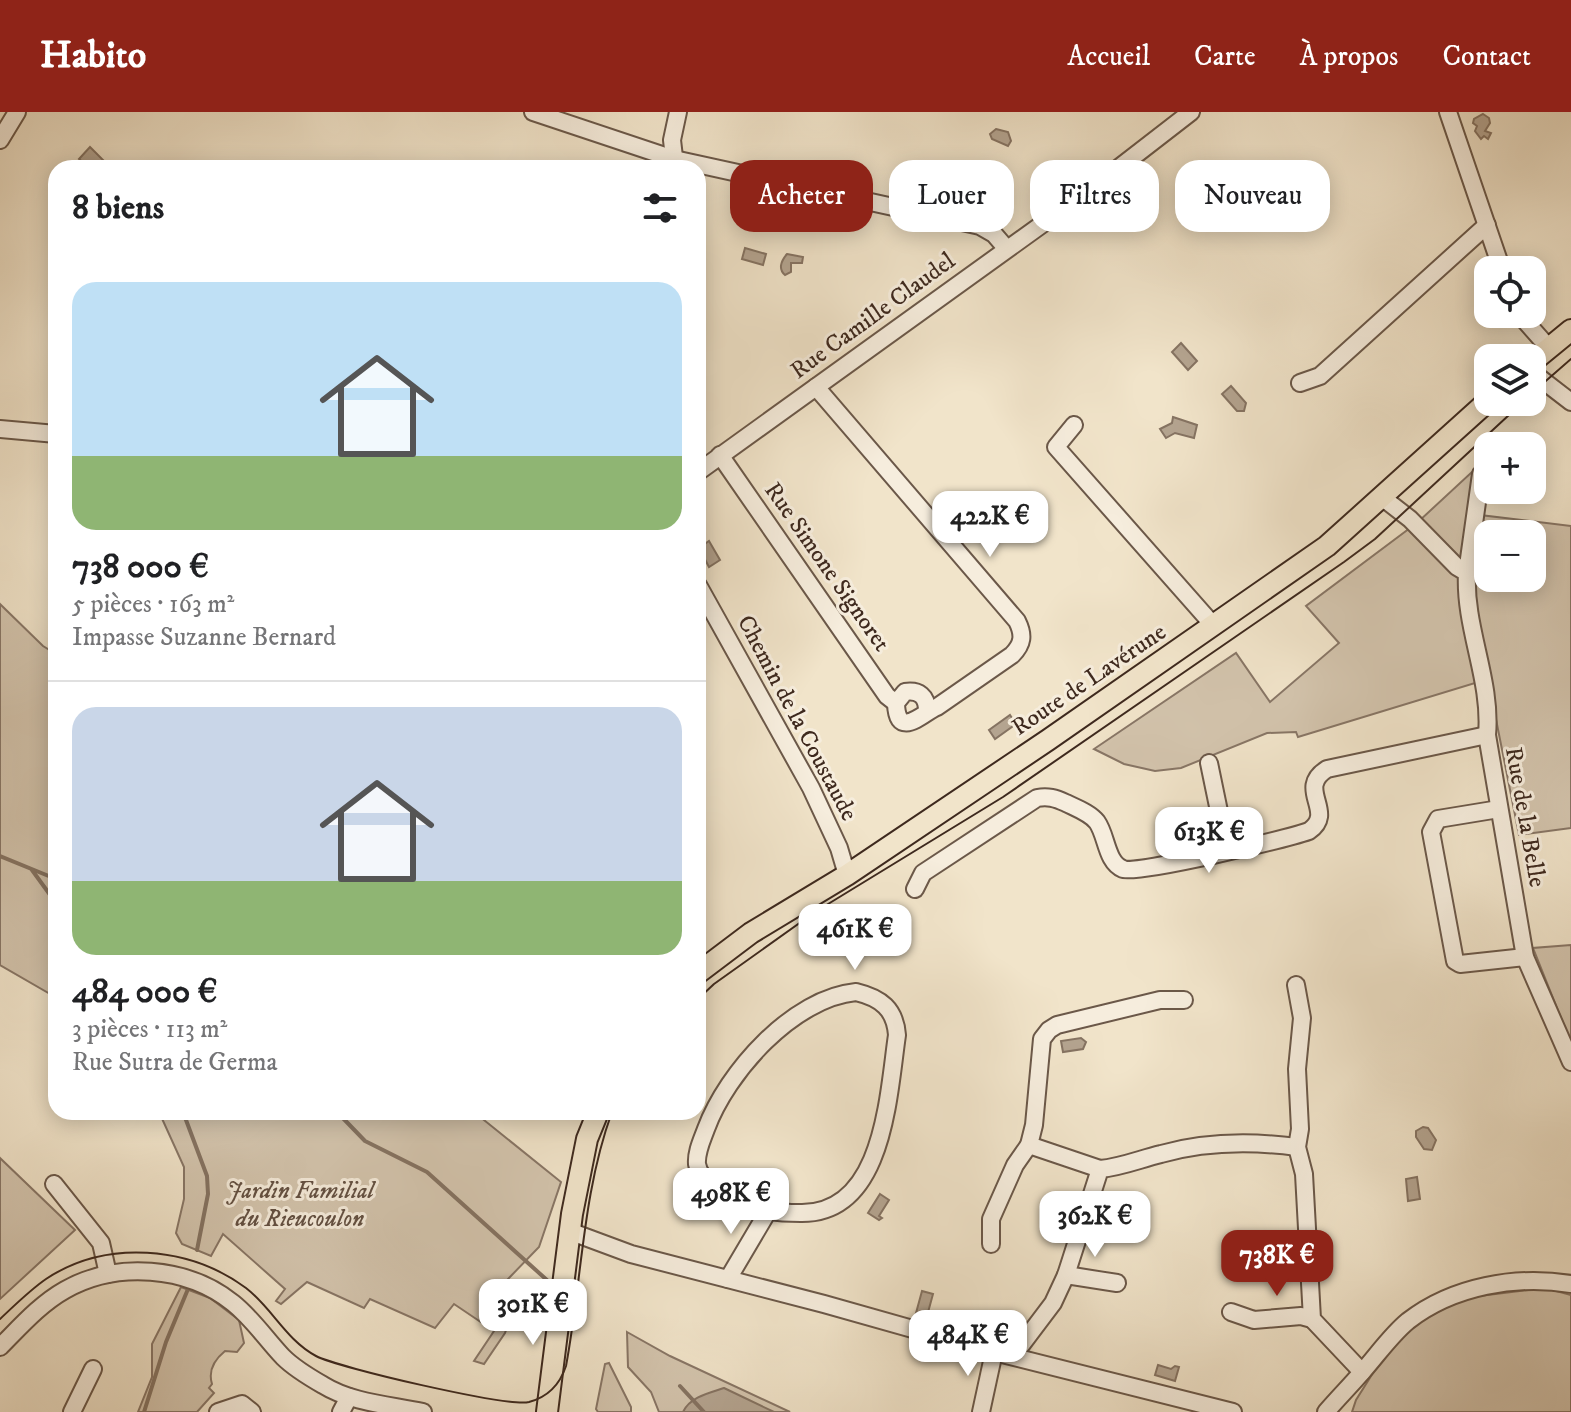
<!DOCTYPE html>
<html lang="fr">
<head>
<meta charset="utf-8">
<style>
	body { margin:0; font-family:"IM FELL DW Pica",serif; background:#f6f6f6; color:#202124; height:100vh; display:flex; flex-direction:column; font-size:30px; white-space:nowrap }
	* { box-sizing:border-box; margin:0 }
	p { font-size:26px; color:#757577 }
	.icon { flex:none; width:44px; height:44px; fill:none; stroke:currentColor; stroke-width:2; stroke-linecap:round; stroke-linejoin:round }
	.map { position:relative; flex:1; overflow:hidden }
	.side { position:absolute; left:48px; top:48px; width:658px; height:960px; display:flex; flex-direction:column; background:#fff; border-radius:24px; box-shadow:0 4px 20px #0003 }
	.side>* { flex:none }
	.hud { position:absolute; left:730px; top:48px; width:720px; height:72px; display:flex; gap:16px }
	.fabs { position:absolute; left:1474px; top:144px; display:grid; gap:16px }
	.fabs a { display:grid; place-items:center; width:72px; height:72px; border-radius:16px; background:#fff; box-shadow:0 4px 20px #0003; font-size:40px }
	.price { position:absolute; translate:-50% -68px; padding:0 18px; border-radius:16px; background:#fff; color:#222; font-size:26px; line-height:52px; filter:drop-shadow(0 2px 4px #0008) }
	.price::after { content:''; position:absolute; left:50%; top:48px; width:24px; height:18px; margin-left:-12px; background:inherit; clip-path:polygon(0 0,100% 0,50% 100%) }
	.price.current { background:#8f2418; color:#fff }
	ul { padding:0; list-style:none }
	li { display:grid; align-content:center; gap:16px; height:424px; padding:0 24px }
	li+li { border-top:2px solid #e0e0e0 }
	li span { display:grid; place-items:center; height:248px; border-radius:24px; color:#555 }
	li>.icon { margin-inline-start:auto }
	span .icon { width:144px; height:144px; fill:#fffc; stroke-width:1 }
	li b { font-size:34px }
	h2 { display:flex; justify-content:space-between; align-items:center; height:96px; padding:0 24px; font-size:34px }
	.tag { padding:0 28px; border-radius:24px; background:#fff; box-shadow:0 4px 20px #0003; font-size:28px; line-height:72px }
	.tag.current { background:#8f2418; color:#fff }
	header { display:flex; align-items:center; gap:48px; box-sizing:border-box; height:112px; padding:0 40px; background:#8f2418; color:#fff }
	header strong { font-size:38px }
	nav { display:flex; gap:44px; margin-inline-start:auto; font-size:28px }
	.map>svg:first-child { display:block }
</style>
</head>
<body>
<header>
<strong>Habito</strong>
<nav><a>Accueil</a><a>Carte</a><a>À propos</a><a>Contact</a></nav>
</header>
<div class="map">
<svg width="1571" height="1300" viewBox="0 0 1571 1300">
	<rect width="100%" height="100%" fill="#f1e4ca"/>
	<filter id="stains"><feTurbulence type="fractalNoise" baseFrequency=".0025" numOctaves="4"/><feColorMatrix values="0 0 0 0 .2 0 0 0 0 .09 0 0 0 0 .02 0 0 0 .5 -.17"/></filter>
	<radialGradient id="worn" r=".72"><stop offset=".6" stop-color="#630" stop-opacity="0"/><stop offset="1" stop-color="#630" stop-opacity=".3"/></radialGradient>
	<!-- green -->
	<g fill="#d3c4ad" stroke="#887666" stroke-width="2" fill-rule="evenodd">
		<path d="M 1473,359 L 1472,402 L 1571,414 L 1571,716 L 1519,723 L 1488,567 L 1298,625 L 1296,620 L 1267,621 L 1181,656 L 1155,659 L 1124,652 L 1094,637 L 1236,541 L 1270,590 L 1339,531 L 1306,494 L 1418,410 ZM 1488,422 L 1532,422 L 1532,466 L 1488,466 Z"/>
		<polygon points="0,492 43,534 56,542 56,889 50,882 0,853"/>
		<polygon points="1571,833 1571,931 1533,836"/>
		<polygon points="159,1000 474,1000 561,1070 539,1135 507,1168 512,1201 505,1221 484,1252 474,1249 494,1219 454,1192 435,1216 370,1187 364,1196 307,1170 281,1192 276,1189 285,1177 223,1122 211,1144 182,1132 176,1121 184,1087 184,1055"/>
		<polygon points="0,1046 75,1118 0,1187"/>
		<path d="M 181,1175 L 210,1186 L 239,1208 L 244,1231 L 237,1240 L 225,1239 C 214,1248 208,1259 212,1272 L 209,1276 L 214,1281 L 197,1300 L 138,1300 L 152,1265 L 152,1232 Z"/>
		<polygon points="1545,1176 1571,1183 1571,1300 1352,1300 1356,1288 1378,1253 1406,1217 1463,1186"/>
		<polygon points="627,1220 670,1244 790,1300 659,1300 651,1280 628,1255"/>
		<polygon points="609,1251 631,1295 631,1300 598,1300 596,1297 605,1252"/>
	</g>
	<!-- water -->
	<g fill="#b4a490" stroke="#857362" stroke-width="2">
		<polygon points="1483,2 1489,6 1490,11 1485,19 1491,21 1488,27 1484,24 1481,27 1475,19 1477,14 1473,11 1474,7"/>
		<polygon points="996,17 1008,20 1011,29 1008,34 992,27 990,22"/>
		<polygon points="90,35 109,54 106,56 89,56 79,47"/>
		<polygon points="745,136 766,142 763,153 742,147"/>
		<path d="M 787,142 L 803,145 L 802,151 L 791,151 L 791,160 L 785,163 C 778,157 781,149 787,142 Z"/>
		<polygon points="1181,231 1197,249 1188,258 1172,240"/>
		<polygon points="1231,274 1246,291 1244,299 1237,299 1222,282"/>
		<polygon points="1173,305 1197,313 1194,326 1175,321 1166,326 1160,317 1172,311"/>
		<polygon points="709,429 720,448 709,455 699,436"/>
		<polygon points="1010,603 1016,612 995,627 989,618"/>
		<polygon points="1081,926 1086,930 1083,937 1063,940 1061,929"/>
		<polygon points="1423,1015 1428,1016 1436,1028 1432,1038 1424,1037 1416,1025 1416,1019"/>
		<polygon points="1417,1065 1420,1087 1408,1089 1406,1067"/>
		<polygon points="880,1082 889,1088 879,1104 882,1106 879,1108 868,1101"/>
		<polygon points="922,1179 933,1182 927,1204 916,1201"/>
		<polygon points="1158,1253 1171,1257 1175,1254 1179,1255 1175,1269 1155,1263"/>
		<path d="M 724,1276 L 774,1300 L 683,1300 C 690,1285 709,1281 724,1276 Z"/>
	</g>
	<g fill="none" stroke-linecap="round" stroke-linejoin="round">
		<!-- stream -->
		<g stroke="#857362" stroke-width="4">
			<polyline points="0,744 56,767"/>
			<polyline points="32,758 56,791"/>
			<polyline points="183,1000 207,1064 208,1082 197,1138"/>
			<polyline points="337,1000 365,1029 427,1060 548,1169"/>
			<polyline points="680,1274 704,1300"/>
			<polyline points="144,1300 166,1230 188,1177"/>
		</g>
		<defs>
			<g id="minor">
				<polyline points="533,0 674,47 980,114 994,122 1006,136"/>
				<polyline points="1448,0 1502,158"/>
				<polyline points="0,28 17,0"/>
				<polyline points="675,54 672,28 678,0"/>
				<polyline points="1519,202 1549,236"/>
				<polyline points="1532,260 1571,290"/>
				<polyline points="1300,271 1320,264 1487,113"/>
				<path d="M 816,275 L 1017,509 C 1024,523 1023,532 1012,543 L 937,595 C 925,599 897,630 896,591 L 905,580 C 919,578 927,584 927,599"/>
				<polyline points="1074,313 1056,335 1214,514"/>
				<polyline points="0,317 56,322"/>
				<polyline points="720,343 887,584 896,591"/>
				<polyline points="698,360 1098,72 1191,0"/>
				<path d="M 1383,386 L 1410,407 L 1457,455 L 1467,461 C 1464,516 1492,568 1487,623 L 1525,845 L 1571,950"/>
				<polyline points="1467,461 1481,362"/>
				<polyline points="698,473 811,676 839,736 847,763"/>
				<polyline points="1209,651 1227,738"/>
				<polyline points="1499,697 1438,707 1431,720 1455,849 1460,852 1525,845"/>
				<path d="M 915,777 L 923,761 L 1037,686 C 1048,684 1055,686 1066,691 C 1076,696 1090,701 1097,710 C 1107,724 1106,750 1123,757 C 1136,763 1289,726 1309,719 C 1337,700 1295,677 1327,657 L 1487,623"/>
				<polyline points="1296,873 1302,906 1297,957 1300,1017 1297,1035 1304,1062 1312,1207 1362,1260"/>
				<path d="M 856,880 C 881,886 895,897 897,923 C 888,984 884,1102 801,1101 C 775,1101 766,1100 743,1088 C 728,1081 700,1072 697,1052 C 696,1040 702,1028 706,1017 C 727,960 793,886 856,880 Z"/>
				<polyline points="1100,1057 1029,1033 1034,1013 1042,927 1049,918 1057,913 1160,888 1184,888"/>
				<polyline points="54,1072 101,1131 108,1162"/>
				<polyline points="569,1119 631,1142 824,1192 994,1240 1233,1300"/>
				<polyline points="991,1132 991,1107 1015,1053 1029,1033"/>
				<polyline points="1066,1163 1117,1171"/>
				<polyline points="728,1167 767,1101"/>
				<polyline points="1231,1200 1254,1208 1301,1204 1312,1207"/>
				<path d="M 0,1235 C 20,1215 40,1192 65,1178 C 116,1149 187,1154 233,1191 C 252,1206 266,1227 283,1245 C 294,1256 309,1265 323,1273 C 352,1291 390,1293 423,1300"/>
				<path d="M 1013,1244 L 1053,1191 L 1066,1163 L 1100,1057 C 1122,1055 1140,1047 1161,1042 C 1207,1029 1251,1029 1297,1035"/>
				<polyline points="72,1300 93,1257"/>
				<polyline points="218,1300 242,1292 252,1300"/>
				<polyline points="341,1300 349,1285"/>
				<polyline points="981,1300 994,1240"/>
				<path d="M 1326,1300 C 1338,1286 1351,1273 1363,1259 C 1378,1242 1391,1223 1408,1209 C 1453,1174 1516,1163 1571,1172"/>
			</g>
			<g id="major">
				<polyline points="1532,250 1571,218"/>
				<polyline points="698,861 751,821 847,763 1048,628 1327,434 1488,289"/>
				<polyline points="547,1300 572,1102 587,1027 598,1000"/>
			</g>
		</defs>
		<!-- minor casing -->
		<use href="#minor" stroke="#6b5849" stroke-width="20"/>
		<!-- major casing -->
		<use href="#major" stroke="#3e291e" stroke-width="24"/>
		<!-- minor -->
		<use href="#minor" stroke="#f6eddd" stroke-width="16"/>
		<!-- major -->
		<use href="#major" stroke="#f1e4ca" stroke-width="20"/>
		<!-- tram -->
		<g stroke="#3e291e" stroke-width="2">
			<polyline points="1532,281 1571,247"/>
			<polyline points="698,887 714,872 815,800 1003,685 1344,450 1375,427 1523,290"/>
			<path d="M 0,1207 C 15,1193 30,1178 46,1167 C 106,1127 189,1134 246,1176 C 272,1196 286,1228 316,1244 C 339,1256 507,1295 529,1290 C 548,1285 560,1272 566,1254 C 582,1169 582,1082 612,1000"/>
		</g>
	</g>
	<g text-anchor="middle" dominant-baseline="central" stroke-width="6" stroke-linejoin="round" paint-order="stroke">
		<!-- street labels -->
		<g font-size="24" fill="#3e291e" stroke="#f6eddd">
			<text transform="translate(873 204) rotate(-36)">Rue Camille Claudel</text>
			<text transform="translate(827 455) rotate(55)">Rue Simone Signoret</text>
			<text transform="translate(1089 568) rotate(-34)">Route de Lavérune</text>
			<text transform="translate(797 606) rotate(62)">Chemin de la Coustaude</text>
			<text transform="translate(1525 705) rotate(80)">Rue de la Belle</text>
		</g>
		<!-- park labels -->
		<g font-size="24" font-style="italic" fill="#635042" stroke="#f6eddd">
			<text x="300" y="1079">Jardin Familial<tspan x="300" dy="28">du Rieucoulon</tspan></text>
		</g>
	</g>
	<rect width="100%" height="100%" filter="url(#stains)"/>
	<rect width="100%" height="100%" fill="url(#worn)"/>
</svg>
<div class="fabs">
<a><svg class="icon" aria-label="locate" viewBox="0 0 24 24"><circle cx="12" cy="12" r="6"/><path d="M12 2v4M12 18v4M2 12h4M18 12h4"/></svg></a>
<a><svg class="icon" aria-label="layers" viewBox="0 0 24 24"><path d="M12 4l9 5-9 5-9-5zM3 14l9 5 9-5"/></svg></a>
<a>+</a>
<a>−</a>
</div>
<b class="price" style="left:990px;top:447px">422K €</b>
<b class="price" style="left:1209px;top:763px">613K €</b>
<b class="price" style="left:855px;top:860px">461K €</b>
<b class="price" style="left:731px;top:1124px">498K €</b>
<b class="price" style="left:1095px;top:1147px">362K €</b>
<b class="price current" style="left:1277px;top:1186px">738K €</b>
<b class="price" style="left:533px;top:1235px">301K €</b>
<b class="price" style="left:968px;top:1266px">484K €</b>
<div class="hud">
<a class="tag current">Acheter</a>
<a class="tag">Louer</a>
<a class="tag">Filtres</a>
<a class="tag">Nouveau</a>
</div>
<section class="side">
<h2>8 biens<svg class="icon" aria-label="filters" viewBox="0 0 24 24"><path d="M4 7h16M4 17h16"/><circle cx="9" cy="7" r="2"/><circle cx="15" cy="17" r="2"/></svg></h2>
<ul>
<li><span style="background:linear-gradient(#bfe0f5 70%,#8fb573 0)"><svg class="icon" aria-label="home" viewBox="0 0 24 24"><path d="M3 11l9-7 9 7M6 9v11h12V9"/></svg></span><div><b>738 000 €</b><p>5 pièces · 163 m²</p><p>Impasse Suzanne Bernard</p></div></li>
<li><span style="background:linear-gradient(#c9d6e8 70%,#8fb573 0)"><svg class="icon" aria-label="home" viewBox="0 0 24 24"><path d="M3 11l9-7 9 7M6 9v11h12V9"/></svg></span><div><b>484 000 €</b><p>3 pièces · 113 m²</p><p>Rue Sutra de Germa</p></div></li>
</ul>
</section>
</div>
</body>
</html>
